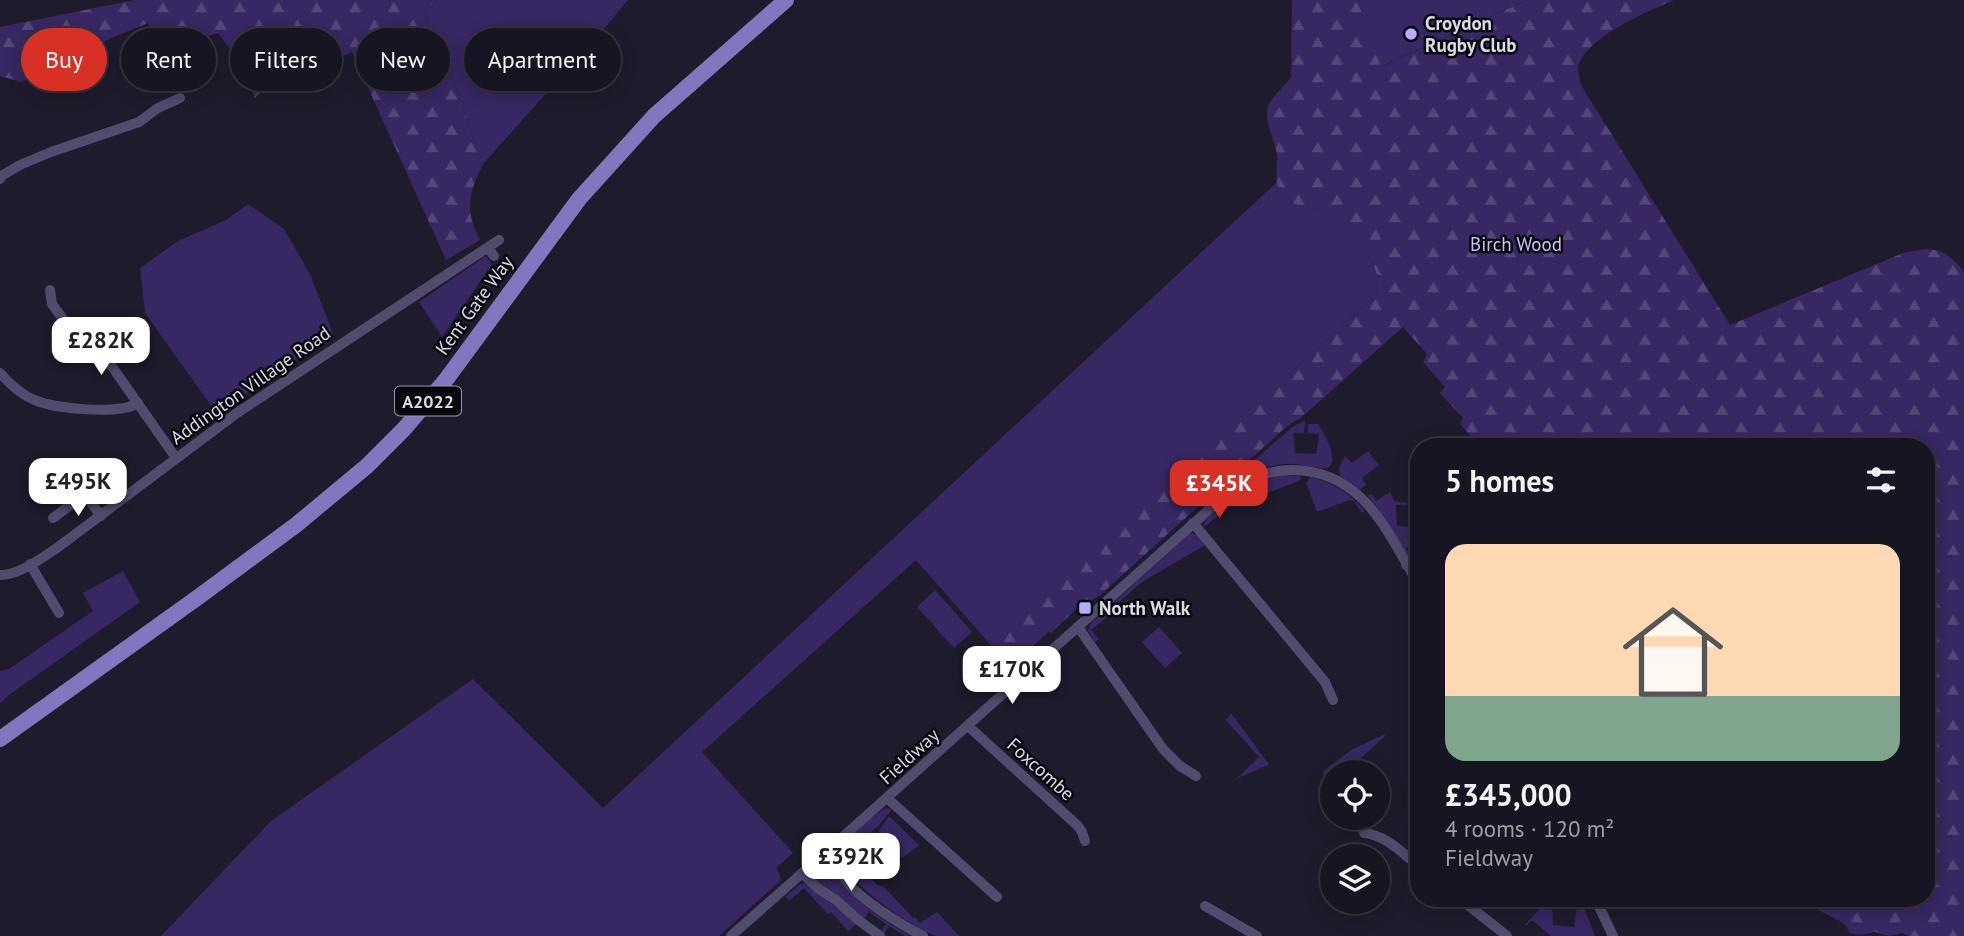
<!DOCTYPE html>
<html lang="en">
<head>
<meta charset="utf-8">
<style>
	body { margin:0; font-family:"PT Sans",sans-serif; background:#23222e; color:#f1f3f6; height:100vh; display:flex; flex-direction:column; font-size:26px; white-space:nowrap }
	* { box-sizing:border-box; margin:0 }
	p { font-size:23px; color:#9e9fa5 }
	.icon { flex:none; width:38px; height:38px; fill:none; stroke:currentColor; stroke-width:2; stroke-linecap:round; stroke-linejoin:round }
	.map { position:relative; flex:1; overflow:hidden }
	.drawer { position:absolute; left:1410px; top:438px; width:525px; height:469px; display:flex; flex-direction:column; background:#161521; border-radius:28px; box-shadow:0 4px 18px #0003,0 0 0 2px #35343f }
	.drawer>* { flex:none }
	.banner { position:absolute; left:21px; top:28px; width:665px; height:63px; display:flex; gap:14px }
	.fabs { position:absolute; left:1320px; top:760px; display:grid; gap:14px }
	.fabs a { display:grid; place-items:center; width:70px; height:70px; border-radius:50%; background:#161521; box-shadow:0 4px 18px #0003,0 0 0 2px #35343f; font-size:35px }
	.price { position:absolute; translate:-50% -60px; padding:0 16px; border-radius:14px; background:#fff; color:#222; font-size:23px; line-height:46px; filter:drop-shadow(0 2px 4px #0008) }
	.price::after { content:''; position:absolute; left:50%; top:42px; width:21px; height:16px; margin-left:-10px; background:inherit; clip-path:polygon(0 0,100% 0,50% 100%) }
	.price.selected { background:#d93025; color:#fff }
	ul { padding:0; list-style:none }
	li { display:grid; align-content:center; gap:14px; height:371px; padding:0 35px }
	li+li { border-top:2px solid #35343f }
	li span { display:grid; place-items:center; height:217px; border-radius:21px; color:#555 }
	li>.icon { margin-inline-start:auto }
	span .icon { width:126px; height:126px; fill:#fffc; stroke-width:1 }
	li b { font-size:30px }
	h2 { display:flex; justify-content:space-between; align-items:center; height:84px; padding:0 35px; font-size:30px }
	.tag { padding:0 24px; border-radius:32px; background:#161521; box-shadow:0 4px 18px #0003,0 0 0 2px #35343f; font-size:24px; line-height:63px }
	.tag.selected { background:#d93025; color:#fff }
	.map>svg:first-child { display:block }
</style>
</head>
<body>
<div class="map">
<svg width="1964" height="936" viewBox="0 0 1964 936">
	<defs>
		<pattern id="forest-firs" width="22" height="20" patternUnits="userSpaceOnUse" patternTransform="scale(1.75)"><rect width="22" height="20" fill="#372763"/><path d="M5 1l3.5 6h-7zM16 11l3.5 6h-7z" fill="#534679"/></pattern>
	</defs>
	<rect width="100%" height="100%" fill="#1e1c2c"/>
	<!-- green -->
	<g fill="#372763">
		<polygon points="437,0 628,0 603,30 483,164 451,74 434,51 425,9"/>
		<polygon points="1357,0 1527,0 1380,67"/>
		<path d="M 1277,182 C 1283,206 1309,210 1331,209 L 1372,261 L 1378,278 L 1376,295 L 1285,378 L 1303,416 L 1287,426 L 1100,595 L 1077,608 L 1051,633 L 1049,631 L 1010,667 L 916,560 L 702,752 L 793,853 L 777,867 L 781,880 L 719,936 L 161,936 L 271,821 L 473,679 L 603,808 Z"/>
		<polygon points="248,204 284,229 311,276 333,334 217,414 145,313 140,268 178,241 226,220"/>
		<polygon points="486,256 492,264 442,337 419,302"/>
		<path d="M 1303,421 L 1305,421 L 1304,433 L 1293,433 L 1295,453 L 1316,454 L 1319,434 L 1308,433 L 1308,424 L 1318,424 C 1324,432 1341,462 1327,468 C 1322,470 1301,464 1294,464 C 1278,463 1262,468 1247,474 L 1244,469 L 1289,430 Z"/>
		<polygon points="1368,451 1379,465 1362,478 1366,485 1360,490 1340,476 1339,467 1345,456 1352,463"/>
		<path d="M 1285,475 L 1300,476 L 1301,480 L 1249,500 L 1244,500 L 1240,498 L 1203,528 C 1204,520 1209,517 1216,511 C 1237,492 1256,479 1285,475 Z"/>
		<path d="M 1311,477 C 1332,482 1350,493 1364,510 L 1364,512 L 1362,513 L 1354,501 L 1350,500 L 1317,512 L 1306,482 Z"/>
		<polygon points="1390,492 1394,501 1407,503 1407,505 1396,505 1397,526 1418,527 1419,517 1419,540 1406,548 1412,558 1409,557 1377,507 1367,495 1372,494 1376,501"/>
		<polygon points="1192,533 1197,535 1205,545 1142,582 1105,614 1107,617 1091,630 1099,639 1095,642 1088,631 1091,623 1188,535"/>
		<polygon points="123,571 140,602 9,695 0,703 0,671 9,669 93,611 83,593"/>
		<polygon points="935,590 972,632 954,648 917,607"/>
		<polygon points="1159,627 1182,653 1165,668 1142,642"/>
		<polygon points="1231,713 1268,763 1268,765 1236,779 1259,757 1226,720"/>
		<polygon points="1385,734 1384,737 1346,772 1332,772 1331,784 1323,774 1324,770 1353,749"/>
		<path d="M 886,808 L 892,809 L 879,825 L 850,851 L 853,855 L 852,857 L 877,885 L 883,886 L 913,918 L 915,917 L 920,923 L 937,912 L 959,936 C 952,936 944,936 937,936 C 918,932 858,889 848,872 C 845,866 844,858 845,851 C 849,834 872,817 886,808 Z"/>
		<polygon points="889,816 919,845 902,858 878,832"/>
		<path d="M 827,862 C 837,867 838,881 846,889 C 865,908 887,922 910,936 L 905,936 L 889,926 L 884,934 L 881,931 L 886,924 L 869,912 L 864,919 C 855,912 847,903 839,896 C 827,887 797,874 827,862 Z"/>
		<path d="M 806,883 C 822,897 840,909 856,924 L 848,931 L 831,912 L 828,914 L 804,888 L 789,901 L 785,897 L 800,884 Z"/>
		<polygon points="1549,898 1561,905 1552,905 1553,925 1574,927 1577,906 1567,905 1578,900 1582,903 1595,936 1551,936 1532,920 1526,926 1525,925"/>
	</g>
	<!-- forest -->
	<g fill="url(#forest-firs)">
		<path d="M 135,0 L 437,0 L 425,9 L 434,51 L 451,74 L 483,164 C 469,193 464,210 480,240 L 446,260 L 352,52 L 258,94 L 255,98 L 244,68 L 218,33 L 158,51 L 148,23 L 109,39 L 69,63 L 21,82 L 0,76 L 0,27 Z"/>
		<path d="M 1292,0 L 1357,0 L 1381,67 L 1527,0 L 1675,0 C 1650,10 1581,39 1578,69 C 1578,73 1580,80 1581,85 L 1730,325 L 1903,253 C 1932,246 1945,247 1964,272 L 1964,936 L 1908,936 L 1902,933 L 1889,936 L 1875,932 L 1860,935 L 1849,933 L 1847,927 L 1843,923 L 1796,898 L 1927,898 L 1927,446 L 1480,446 L 1460,424 L 1463,418 L 1440,393 L 1445,387 L 1423,362 L 1427,354 L 1403,327 L 1303,416 L 1287,426 L 1100,595 L 1077,608 L 1051,633 L 1049,631 L 1014,663 L 994,642 L 1072,571 L 1100,539 L 1134,520 L 1134,510 L 1144,497 L 1161,494 L 1174,473 L 1194,466 L 1206,440 L 1228,424 L 1246,402 L 1263,388 L 1285,378 L 1376,295 L 1378,278 L 1372,261 L 1331,210 C 1312,209 1281,207 1277,183 C 1275,172 1279,160 1276,150 C 1273,137 1264,120 1268,107 C 1272,95 1284,88 1291,77 Z"/>
	</g>
	<g fill="none" stroke-linecap="round" stroke-linejoin="round">
		<!-- minor -->
		<g stroke="#514b6e" stroke-width="10">
			<polyline points="0,179 3,175 20,165 51,152 139,122 158,108 180,98"/>
			<polyline points="488,248 494,256"/>
			<polyline points="50,290 52,304 69,327 113,368 176,458"/>
			<path d="M 0,373 C 10,384 21,395 35,400 C 54,409 120,415 138,403"/>
			<polyline points="50,484 68,472 101,516"/>
			<polyline points="53,518 85,494"/>
			<polyline points="1193,523 1325,682 1333,700"/>
			<polyline points="30,564 59,613"/>
			<polyline points="1406,565 1419,557"/>
			<path d="M 0,575 C 20,575 41,558 57,548 L 237,413 L 499,240"/>
			<polyline points="1078,627 1163,749 1180,766 1196,776"/>
			<polyline points="968,726 1078,826 1082,832 1085,841"/>
			<polyline points="887,798 997,897"/>
			<path d="M 1364,833 C 1386,835 1403,854 1419,866"/>
			<polyline points="802,873 819,889 836,900 857,919 880,936"/>
			<polyline points="1459,898 1507,936"/>
			<polyline points="1595,898 1613,936"/>
			<polyline points="1205,906 1257,936"/>
			<polyline points="731,936 818,859 838,857"/>
			<path d="M 923,936 C 901,925 856,897 843,877 C 835,863 838,847 845,835 L 1231,490 C 1277,459 1332,464 1369,506 C 1389,529 1403,559 1419,585"/>
		</g>
		<!-- primary -->
		<polyline stroke="#8476be" stroke-width="16" points="0,739 197,598 296,525 367,466 404,429 445,381 579,199 654,116 786,0"/>
	</g>
	<!-- markers -->
	<g fill="#b8abf7" stroke="#08070e" stroke-width="2.5">
		<circle cx="1411" cy="34" r="7"/>
		<rect x="1078" y="601" width="14" height="14" rx="3.5"/>
	</g>
	<g text-anchor="middle" dominant-baseline="central" stroke-width="5" stroke-linejoin="round" paint-order="stroke">
		<!-- shield labels -->
		<rect fill="#08070e" stroke="#9b9aa4" stroke-width="2" x="395" y="386.5" width="66" height="29" rx="5"/>
		<g font-size="18" font-weight="bold" fill="#dad9e4">
			<text x="428" y="401">A2022</text>
		</g>
		<!-- poi labels -->
		<g font-size="19" font-weight="bold" fill="#dad9e4" stroke="#08070e" text-anchor="start">
			<text x="1425" y="23">Croydon<tspan x="1425" dy="22">Rugby Club</tspan></text>
			<text x="1099" y="608">North Walk</text>
		</g>
		<!-- park labels -->
		<g font-size="19" fill="#cac3f0" stroke="#08070e">
			<text x="1516" y="244">Birch Wood</text>
		</g>
		<!-- street labels -->
		<g font-size="19" fill="#dad9e4" stroke="#08070e">
			<text transform="translate(474 305) rotate(-54)">Kent Gate Way</text>
			<text transform="translate(250 385) rotate(-35)">Addington Village Road</text>
			<text transform="translate(909 756) rotate(-42)">Fieldway</text>
			<text transform="translate(1041 769) rotate(42)">Foxcombe</text>
		</g>
	</g>
</svg>
<div class="fabs">
<a><svg class="icon" aria-label="locate" viewBox="0 0 24 24"><circle cx="12" cy="12" r="6"/><path d="M12 2v4M12 18v4M2 12h4M18 12h4"/></svg></a>
<a><svg class="icon" aria-label="layers" viewBox="0 0 24 24"><path d="M12 4l9 5-9 5-9-5zM3 14l9 5 9-5"/></svg></a>
</div>
<b class="price" style="left:101px;top:377px">£282K</b>
<b class="price" style="left:78px;top:518px">£495K</b>
<b class="price selected" style="left:1219px;top:520px">£345K</b>
<b class="price" style="left:1012px;top:706px">£170K</b>
<b class="price" style="left:851px;top:893px">£392K</b>
<div class="banner">
<a class="tag selected">Buy</a>
<a class="tag">Rent</a>
<a class="tag">Filters</a>
<a class="tag">New</a>
<a class="tag">Apartment</a>
</div>
<section class="drawer">
<h2>5 homes<svg class="icon" aria-label="filters" viewBox="0 0 24 24"><path d="M4 7h16M4 17h16"/><circle cx="9" cy="7" r="2"/><circle cx="15" cy="17" r="2"/></svg></h2>
<ul>
<li><span style="background:linear-gradient(#ffd9b3 70%,#7fa58c 0)"><svg class="icon" aria-label="home" viewBox="0 0 24 24"><path d="M3 11l9-7 9 7M6 9v11h12V9"/></svg></span><div><b>£345,000</b><p>4 rooms · 120 m²</p><p>Fieldway</p></div></li>
</ul>
</section>
</div>
</body>
</html>
